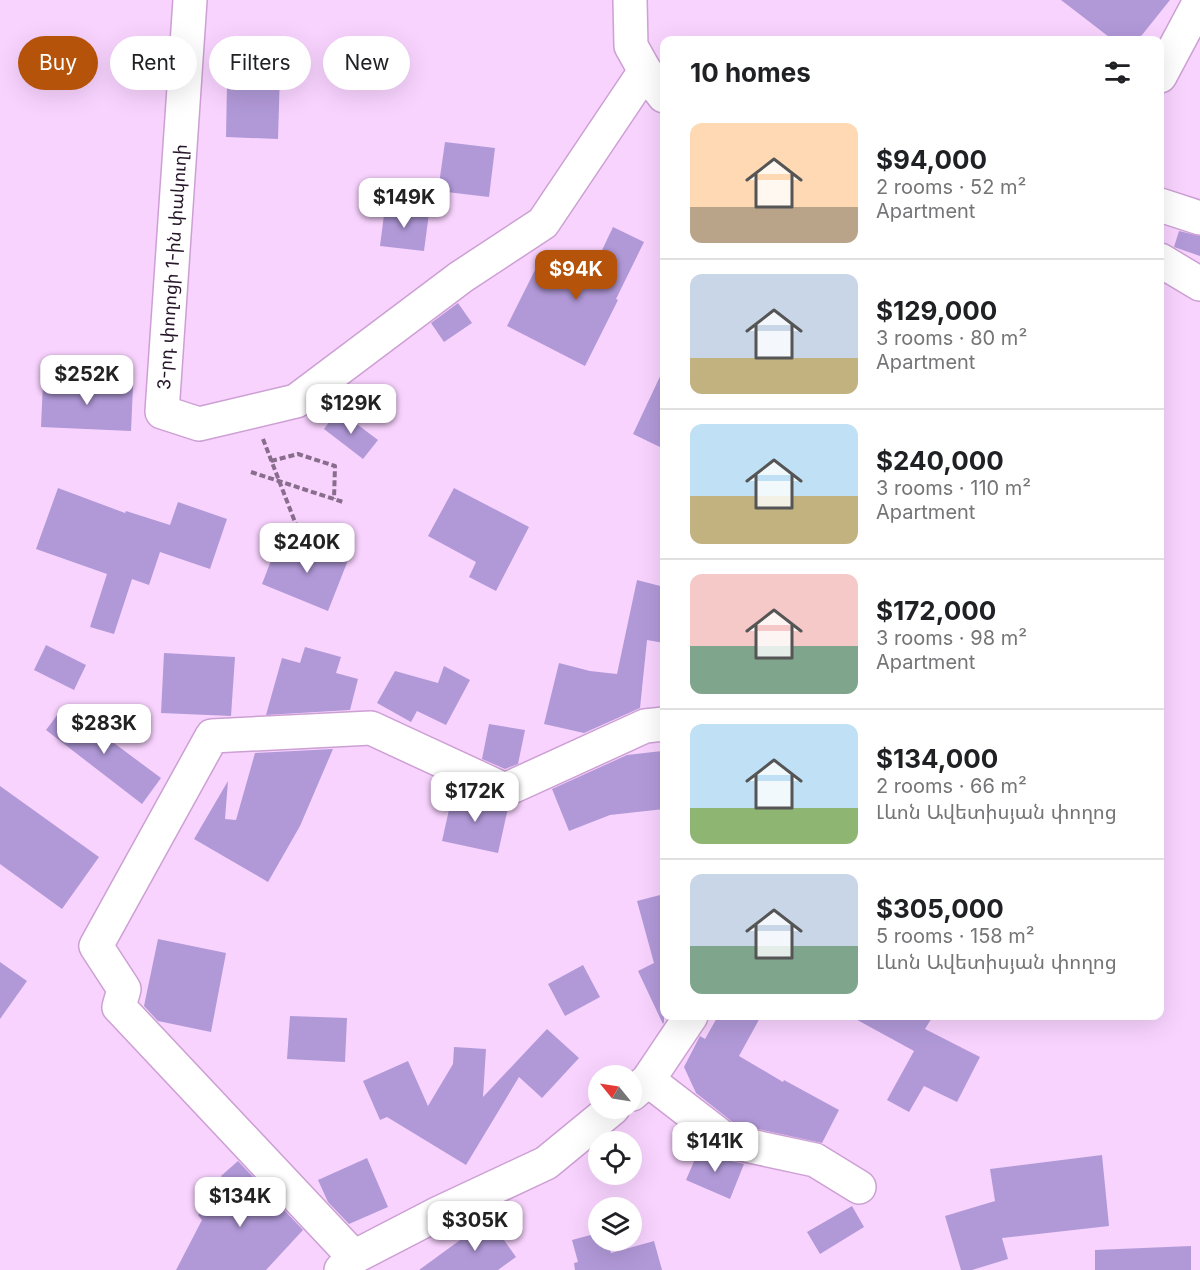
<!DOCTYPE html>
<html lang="en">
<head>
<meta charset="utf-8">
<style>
	body { margin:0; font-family:Inter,"Noto Sans Armenian",sans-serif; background:#f2f2f2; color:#202124; height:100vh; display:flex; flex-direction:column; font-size:22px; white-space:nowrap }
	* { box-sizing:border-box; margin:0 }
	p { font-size:20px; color:#757577 }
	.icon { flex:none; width:33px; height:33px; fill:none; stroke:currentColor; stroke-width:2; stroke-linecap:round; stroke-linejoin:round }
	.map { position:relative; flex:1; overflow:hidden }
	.sheet { position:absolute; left:660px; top:36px; width:504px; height:984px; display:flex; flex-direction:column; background:#fff; border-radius:12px; box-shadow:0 6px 24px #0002 }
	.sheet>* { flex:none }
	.hud { position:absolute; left:18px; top:36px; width:552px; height:54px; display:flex; gap:12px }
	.needle { width:39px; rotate:300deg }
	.fabs { position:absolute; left:588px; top:1065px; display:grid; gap:12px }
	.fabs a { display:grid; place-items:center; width:54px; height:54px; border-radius:50%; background:#fff; box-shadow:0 6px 24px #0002; font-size:30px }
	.price { position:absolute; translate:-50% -51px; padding:0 14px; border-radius:12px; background:#fff; color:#222; font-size:20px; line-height:39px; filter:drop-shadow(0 2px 3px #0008) }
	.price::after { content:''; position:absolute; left:50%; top:36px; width:18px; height:14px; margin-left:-9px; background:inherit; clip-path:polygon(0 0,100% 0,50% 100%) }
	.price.selected { background:#b45309; color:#fff }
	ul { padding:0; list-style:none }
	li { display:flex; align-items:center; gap:18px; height:150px; padding:0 30px }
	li+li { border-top:2px solid #e0e0e0 }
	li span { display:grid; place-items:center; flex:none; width:168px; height:120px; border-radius:12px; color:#555 }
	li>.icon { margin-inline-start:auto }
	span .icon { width:72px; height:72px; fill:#fffc; stroke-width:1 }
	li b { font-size:26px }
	h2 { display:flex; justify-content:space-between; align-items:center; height:72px; padding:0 30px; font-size:26px }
	.pill { padding:0 21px; border-radius:27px; background:#fff; box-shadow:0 6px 24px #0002; font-size:21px; line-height:54px }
	.pill.selected { background:#b45309; color:#fff }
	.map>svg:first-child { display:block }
</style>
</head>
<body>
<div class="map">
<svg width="1200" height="1270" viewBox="0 0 1200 1270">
	<rect width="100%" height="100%" fill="#f8d3fe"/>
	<!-- building -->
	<g fill="#b199d8">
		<polygon points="1061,0 1170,0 1138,40 1113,40"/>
		<polygon points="250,72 280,73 278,139 226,137 227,84 250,84"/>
		<polygon points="445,142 495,148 489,197 438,191"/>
		<polygon points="385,207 429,213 424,251 380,246"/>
		<polygon points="613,227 644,242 616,299 618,300 585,366 507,326 540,260 586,284"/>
		<polygon points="1179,231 1200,236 1200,256 1174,247"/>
		<polygon points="458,303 472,323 444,342 431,323"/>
		<polygon points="664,368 664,449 633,434"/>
		<polygon points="43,382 133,386 131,431 41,427"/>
		<polygon points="338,410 378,440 363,459 324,429"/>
		<polygon points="58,488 125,513 126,511 170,525 178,502 227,519 210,569 160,552 149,585 132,579 114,634 90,627 107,574 36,549"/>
		<polygon points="454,488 529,527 496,591 469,577 476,562 428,536"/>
		<polygon points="323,544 350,555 328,611 262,584 277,545 295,553 298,545 319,553"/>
		<polygon points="637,580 664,587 664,643 647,640 640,708 584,733 544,724 559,663 590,671 617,674"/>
		<polygon points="46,645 86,665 74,690 34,670"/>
		<polygon points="305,647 341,657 336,673 358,679 350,710 266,715 282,658 300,663"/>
		<polygon points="164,653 235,657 231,716 161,713"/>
		<polygon points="444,666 470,680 446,725 417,711 411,722 377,703 395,671 438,683"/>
		<polygon points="64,706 161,778 142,804 46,730"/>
		<polygon points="489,724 525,730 518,764 505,769 482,759"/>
		<polygon points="333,749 300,826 268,882 194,839 228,781 225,819 236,820 255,753"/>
		<polygon points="662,751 664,775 664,809 610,815 569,831 552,789 627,755"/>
		<polygon points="0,786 99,857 62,909 0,864"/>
		<polygon points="453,792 474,796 497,807 508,808 498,853 442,841"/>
		<polygon points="664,894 664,1022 663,1024 638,971 654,963 637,901"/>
		<polygon points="158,939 226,953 211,1032 158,1021 144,1006"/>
		<polygon points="0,962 27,981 0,1019"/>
		<polygon points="583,965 600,997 565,1016 548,984"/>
		<polygon points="290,1016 347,1018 345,1062 287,1059"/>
		<polygon points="718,1016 761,1016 739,1056 783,1082 784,1080 839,1110 822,1143 735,1124 696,1093 684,1067 700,1036 705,1039"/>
		<polygon points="850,1016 933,1016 925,1029 980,1057 957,1102 924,1086 909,1112 887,1100 914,1051"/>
		<polygon points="547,1029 579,1058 542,1098 519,1077 466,1165 387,1117 380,1120 363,1081 408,1061 428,1106 453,1064 454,1047 486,1049 483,1097"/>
		<polygon points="701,1145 723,1159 744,1164 730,1199 686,1180"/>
		<polygon points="1102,1155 1109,1226 1002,1238 1008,1259 972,1270 961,1270 945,1216 995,1201 990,1169"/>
		<polygon points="367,1158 388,1207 349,1224 328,1202 318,1180"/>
		<polygon points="238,1161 303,1230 266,1270 176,1270 202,1220 198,1215 229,1185 221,1176"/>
		<polygon points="852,1206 864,1227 820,1254 807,1232"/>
		<polygon points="489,1219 516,1257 498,1270 419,1270"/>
		<polygon points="598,1233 598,1240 608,1240 611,1253 654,1241 662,1270 575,1270 574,1263 578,1262 572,1240"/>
		<polygon points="1191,1246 1191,1270 1095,1270 1095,1250"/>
	</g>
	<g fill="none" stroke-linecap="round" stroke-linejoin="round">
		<defs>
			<g id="minor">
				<polyline points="190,0 162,412 199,424 296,401 461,277 543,223 645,71"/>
				<polyline points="630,0 631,46 645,71 664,96"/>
				<polyline points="1160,76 1200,1"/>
				<polyline points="1160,205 1200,218"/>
				<polyline points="1160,260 1200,284"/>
				<polyline points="648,1080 727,1141 815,1160 859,1187"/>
				<polyline points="632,1094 648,1080 691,1016"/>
				<polyline points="354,1257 119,1007 124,989 96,946 212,736 371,728 505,790 645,726 664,724"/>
				<polyline points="341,1270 354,1257 439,1213 546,1163 613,1108"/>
			</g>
		</defs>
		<!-- minor casing -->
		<use href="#minor" stroke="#cda0d4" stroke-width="36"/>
		<!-- path -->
		<g stroke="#886d8c" stroke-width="4" stroke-dasharray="6 3" stroke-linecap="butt">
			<polyline points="263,439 305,548"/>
			<polyline points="271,461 298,454 335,466 334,499"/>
			<polyline points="251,472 343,502"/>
		</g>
		<!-- minor -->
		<use href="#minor" stroke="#fff" stroke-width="33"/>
	</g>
	<g text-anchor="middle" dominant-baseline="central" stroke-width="5" stroke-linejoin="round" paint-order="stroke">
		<!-- street labels -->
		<g font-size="18" fill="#27162a" stroke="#fff">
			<text transform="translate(172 267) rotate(-86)">3-րդ փողոցի 1-ին փակուղի</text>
		</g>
	</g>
</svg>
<div class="fabs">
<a><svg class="needle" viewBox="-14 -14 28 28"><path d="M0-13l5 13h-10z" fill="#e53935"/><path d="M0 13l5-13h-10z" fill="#757577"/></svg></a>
<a><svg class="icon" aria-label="locate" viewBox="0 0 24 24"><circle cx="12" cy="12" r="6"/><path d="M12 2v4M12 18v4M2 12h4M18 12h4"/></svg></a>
<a><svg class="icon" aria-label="layers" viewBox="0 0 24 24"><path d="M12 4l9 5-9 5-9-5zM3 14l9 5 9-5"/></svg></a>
</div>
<b class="price" style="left:404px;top:229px">$149K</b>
<b class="price selected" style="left:576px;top:301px">$94K</b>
<b class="price" style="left:87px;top:406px">$252K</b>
<b class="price" style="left:351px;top:435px">$129K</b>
<b class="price" style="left:307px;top:574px">$240K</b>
<b class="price" style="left:104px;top:755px">$283K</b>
<b class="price" style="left:475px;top:823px">$172K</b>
<b class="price" style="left:715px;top:1173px">$141K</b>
<b class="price" style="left:240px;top:1228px">$134K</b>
<b class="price" style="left:475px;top:1252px">$305K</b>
<div class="hud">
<a class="pill selected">Buy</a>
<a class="pill">Rent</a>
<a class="pill">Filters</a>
<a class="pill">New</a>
</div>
<section class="sheet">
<h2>10 homes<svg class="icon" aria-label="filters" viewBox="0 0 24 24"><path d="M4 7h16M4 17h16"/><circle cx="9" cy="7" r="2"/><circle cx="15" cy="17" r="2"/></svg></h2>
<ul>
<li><span style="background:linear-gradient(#ffd9b3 70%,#b9a48a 0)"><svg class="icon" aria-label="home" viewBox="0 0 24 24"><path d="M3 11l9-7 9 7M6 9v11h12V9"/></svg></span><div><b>$94,000</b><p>2 rooms · 52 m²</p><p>Apartment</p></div></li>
<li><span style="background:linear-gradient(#c9d6e8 70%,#c2b280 0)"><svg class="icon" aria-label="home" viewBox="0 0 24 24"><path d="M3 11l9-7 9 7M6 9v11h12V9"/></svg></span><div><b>$129,000</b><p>3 rooms · 80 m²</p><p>Apartment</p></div></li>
<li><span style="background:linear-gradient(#bfe0f5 60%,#c2b280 0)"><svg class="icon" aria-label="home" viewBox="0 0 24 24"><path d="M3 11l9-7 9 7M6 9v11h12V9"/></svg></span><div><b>$240,000</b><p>3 rooms · 110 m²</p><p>Apartment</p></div></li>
<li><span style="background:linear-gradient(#f6c9c9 60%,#7fa58c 0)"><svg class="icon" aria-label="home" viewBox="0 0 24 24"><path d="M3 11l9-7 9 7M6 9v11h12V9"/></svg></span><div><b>$172,000</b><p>3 rooms · 98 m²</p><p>Apartment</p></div></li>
<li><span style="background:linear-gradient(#bfe0f5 70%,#8fb573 0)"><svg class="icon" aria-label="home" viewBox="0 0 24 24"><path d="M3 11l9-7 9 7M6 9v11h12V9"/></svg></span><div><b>$134,000</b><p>2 rooms · 66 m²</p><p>Լևոն Ավետիսյան փողոց</p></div></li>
<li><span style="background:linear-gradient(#c9d6e8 60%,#7fa58c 0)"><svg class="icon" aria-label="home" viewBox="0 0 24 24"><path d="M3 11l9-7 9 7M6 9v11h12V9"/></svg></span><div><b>$305,000</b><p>5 rooms · 158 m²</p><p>Լևոն Ավետիսյան փողոց</p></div></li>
</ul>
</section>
</div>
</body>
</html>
